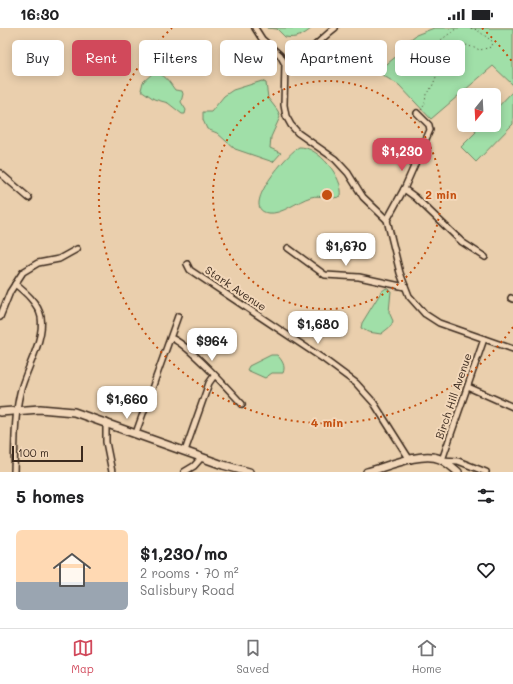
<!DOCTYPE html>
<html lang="en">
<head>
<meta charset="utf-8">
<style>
	body { margin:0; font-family:Mali,sans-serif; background:#f6f6f6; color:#202124; height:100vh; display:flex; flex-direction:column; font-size:15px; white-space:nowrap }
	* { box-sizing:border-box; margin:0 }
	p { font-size:13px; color:#757577 }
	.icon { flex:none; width:22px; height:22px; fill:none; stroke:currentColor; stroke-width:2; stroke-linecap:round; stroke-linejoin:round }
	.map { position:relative; height:444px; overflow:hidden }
	.sheet { display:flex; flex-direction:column; background:#fff; flex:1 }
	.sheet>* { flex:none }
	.top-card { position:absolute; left:12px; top:12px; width:489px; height:36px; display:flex; gap:8px }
	.needle { width:26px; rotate:198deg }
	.buttons { position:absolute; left:457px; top:60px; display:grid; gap:8px }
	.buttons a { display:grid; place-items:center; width:44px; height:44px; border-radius:6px; background:#fff; box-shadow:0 2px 10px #0003; font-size:20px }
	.scale { position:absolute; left:12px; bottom:10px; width:71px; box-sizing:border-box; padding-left:4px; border:2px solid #3b2a1e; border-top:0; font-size:11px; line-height:14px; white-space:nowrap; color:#3b2a1e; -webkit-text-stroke:3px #f2d7b9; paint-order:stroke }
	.price { position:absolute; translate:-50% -34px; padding:0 9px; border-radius:8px; background:#fff; color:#222; font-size:13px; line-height:26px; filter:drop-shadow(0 1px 2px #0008) }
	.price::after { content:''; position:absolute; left:50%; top:24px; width:12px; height:9px; margin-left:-6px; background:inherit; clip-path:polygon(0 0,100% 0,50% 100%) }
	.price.selected { background:#d1495b; color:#fff }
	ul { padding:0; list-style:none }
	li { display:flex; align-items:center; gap:12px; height:100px; padding:0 16px }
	li span { display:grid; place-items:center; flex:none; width:112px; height:80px; border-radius:6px; color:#555 }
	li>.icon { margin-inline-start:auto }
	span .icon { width:48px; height:48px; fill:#fffc; stroke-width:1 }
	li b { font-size:17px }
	h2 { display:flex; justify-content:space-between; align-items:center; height:48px; padding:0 16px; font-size:17px }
	.tag { padding:0 14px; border-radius:6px; background:#fff; box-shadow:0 2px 10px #0003; font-size:14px; line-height:36px }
	.tag.selected { background:#d1495b; color:#fff }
	.status { display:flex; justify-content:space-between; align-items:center; height:28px; padding:0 20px; background:#fff; direction:ltr }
	.status svg { height:11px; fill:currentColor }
	.menu { display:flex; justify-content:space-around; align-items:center; height:56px; border-top:1px solid #e0e0e0; background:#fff; font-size:11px; color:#757577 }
	.menu a { display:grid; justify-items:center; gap:2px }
	.menu .selected { color:#d1495b }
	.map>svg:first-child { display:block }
</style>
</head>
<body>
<div class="status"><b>16:30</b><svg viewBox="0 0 49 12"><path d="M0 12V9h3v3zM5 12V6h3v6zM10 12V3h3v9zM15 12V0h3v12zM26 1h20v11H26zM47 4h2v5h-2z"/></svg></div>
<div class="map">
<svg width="513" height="444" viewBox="0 0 513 444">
	<rect width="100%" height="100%" fill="#eacfad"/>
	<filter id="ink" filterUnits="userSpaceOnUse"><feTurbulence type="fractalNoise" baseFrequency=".025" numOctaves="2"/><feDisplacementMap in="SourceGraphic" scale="8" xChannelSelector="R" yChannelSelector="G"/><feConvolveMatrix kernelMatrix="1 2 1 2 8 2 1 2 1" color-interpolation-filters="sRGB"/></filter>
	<g filter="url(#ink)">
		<!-- green -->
		<g fill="#a0dfa8" stroke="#6e8463">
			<path d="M 267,0 L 312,0 C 304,7 296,11 285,9 L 277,1 Z"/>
			<polygon points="434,0 513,0 513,57 493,38 431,91 399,57 377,44 409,18 407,14 416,7"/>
			<path d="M 153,45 C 165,45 169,54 175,62 L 182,63 L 183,66 L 181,74 L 186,82 L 185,86 L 182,86 L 168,75 L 154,71 L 141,62 L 143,54 Z"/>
			<polygon points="262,53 266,55 268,70 278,83 280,89 271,109 270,120 281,125 273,134 235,121 217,105 207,101 203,92 203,84 211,84 224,68 233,62"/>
			<polygon points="513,63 513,96 476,134 461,119 476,104 475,102 480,97 494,97 494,83"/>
			<path d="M 299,119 C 318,118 344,150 341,168 C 332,173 320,166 311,169 C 297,173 282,187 268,185 C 239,181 288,125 299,119 Z"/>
			<polygon points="386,260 391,263 389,284 393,293 391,298 381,306 368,304 361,300 362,295 381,264"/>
			<path d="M 271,327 L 277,327 C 282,332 286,338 283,345 L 272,345 L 265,350 L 247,342 L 249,338 Z"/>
		</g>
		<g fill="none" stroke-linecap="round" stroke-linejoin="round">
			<defs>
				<g id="street">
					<polyline points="255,0 262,11 280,27 285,36 284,77 286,88 291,97 298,105 335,131 348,145 363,169 387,192 400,245 409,268 425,286 439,295 513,321"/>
					<path d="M 285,36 C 301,35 321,10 335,0"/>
					<polyline points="0,145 29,170"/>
					<polyline points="404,161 415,169 462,214 485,229"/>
					<polyline points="387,192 404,161 430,102 429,97 417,85"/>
					<polyline points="288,220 325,247 359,249 405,259"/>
					<polyline points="187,236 190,242 325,332 356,355 374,375 410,432"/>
					<polyline points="511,270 513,271"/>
					<polyline points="0,289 10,264 23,244 38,235 59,231 77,221"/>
					<path d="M 171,310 C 188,316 228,361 242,376"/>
					<polyline points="484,311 442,432 458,433 486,444"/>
					<polyline points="468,359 513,379"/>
					<polyline points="106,394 106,414 112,444"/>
					<polyline points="136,405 178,288"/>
					<polyline points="185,423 209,355 214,348"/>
					<path d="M 14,444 C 15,417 14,391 20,365 C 25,342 45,312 41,289 C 38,275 25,264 15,256"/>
					<polyline points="184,444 194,438 202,429"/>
				</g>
				<g id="secondary">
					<polyline points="0,384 40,381 74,384 223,437 249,444"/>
					<path d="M 367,444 C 386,439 422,423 440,431 C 447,434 452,439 458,444"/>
				</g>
			</defs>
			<!-- street casing -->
			<use href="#street" stroke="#3b2a1e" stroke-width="8"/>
			<!-- secondary casing -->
			<use href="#secondary" stroke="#3b2a1e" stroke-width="10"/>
			<!-- path -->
			<g stroke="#3b2a1e" stroke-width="1" stroke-dasharray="1 3" stroke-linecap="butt">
				<path d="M 443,26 C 456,32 459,25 466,17 L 480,22 L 491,19 L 492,13 L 477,2 L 471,0"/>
				<polyline points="421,82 425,76 426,66 432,59 440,39 443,26 441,12 457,0"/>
			</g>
			<!-- street -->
			<use href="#street" stroke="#f2d7b9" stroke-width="5"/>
			<!-- secondary -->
			<use href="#secondary" stroke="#f2d7b9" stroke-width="7"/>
		</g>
	</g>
	<!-- distance rings -->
	<g fill="none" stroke="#c55010" stroke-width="2" stroke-dasharray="2 4">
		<circle cx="327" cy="167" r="114"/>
		<path d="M513 299A228 228 0 1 1 172 0M482 0A228 228 0 0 1 513 35"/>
	</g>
	<g text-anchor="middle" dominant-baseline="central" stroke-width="4" stroke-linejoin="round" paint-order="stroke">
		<!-- street labels -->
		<g font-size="11" fill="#3b2a1e" stroke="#f2d7b9">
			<text transform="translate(236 260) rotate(34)">Stark Avenue</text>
			<text transform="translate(453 368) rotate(-71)">Birch Hill Avenue</text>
		</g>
	</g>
	<circle cx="327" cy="167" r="6" fill="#c55010" stroke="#f2d7b9" stroke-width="2"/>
	<g font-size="12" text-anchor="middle" font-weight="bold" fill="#c55010" stroke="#f2d7b9" stroke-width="4" stroke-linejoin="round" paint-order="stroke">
		<text x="441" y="171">2 min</text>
		<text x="327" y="399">4 min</text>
	</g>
</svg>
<div class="buttons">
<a><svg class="needle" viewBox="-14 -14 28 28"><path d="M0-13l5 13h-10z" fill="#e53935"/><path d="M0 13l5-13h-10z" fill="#757577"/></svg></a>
</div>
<div class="scale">100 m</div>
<b class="price selected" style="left:402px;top:144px">$1,230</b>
<b class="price" style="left:346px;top:239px">$1,670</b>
<b class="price" style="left:318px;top:317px">$1,680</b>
<b class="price" style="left:212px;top:334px">$964</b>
<b class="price" style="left:127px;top:392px">$1,660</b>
<div class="top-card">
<a class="tag">Buy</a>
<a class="tag selected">Rent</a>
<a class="tag">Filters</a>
<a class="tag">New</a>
<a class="tag">Apartment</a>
<a class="tag">House</a>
</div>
</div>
<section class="sheet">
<h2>5 homes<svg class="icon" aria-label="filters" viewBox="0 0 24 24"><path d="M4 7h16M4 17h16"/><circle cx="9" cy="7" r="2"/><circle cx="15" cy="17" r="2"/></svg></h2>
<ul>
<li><span style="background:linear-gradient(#ffd9b3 65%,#9aa5b1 0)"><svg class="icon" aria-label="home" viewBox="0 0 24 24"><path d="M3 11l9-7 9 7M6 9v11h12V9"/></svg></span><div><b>$1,230/mo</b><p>2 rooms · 70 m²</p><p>Salisbury Road</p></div><svg class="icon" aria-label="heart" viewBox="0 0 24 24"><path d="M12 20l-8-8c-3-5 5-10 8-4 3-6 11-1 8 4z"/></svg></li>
</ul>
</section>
<nav class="menu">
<a class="selected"><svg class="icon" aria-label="map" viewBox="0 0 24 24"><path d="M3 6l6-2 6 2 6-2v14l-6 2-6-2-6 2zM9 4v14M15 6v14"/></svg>Map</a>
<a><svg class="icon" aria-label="saved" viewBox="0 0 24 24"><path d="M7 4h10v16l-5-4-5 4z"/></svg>Saved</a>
<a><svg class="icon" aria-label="home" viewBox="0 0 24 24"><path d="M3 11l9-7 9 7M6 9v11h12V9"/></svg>Home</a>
</nav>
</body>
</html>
